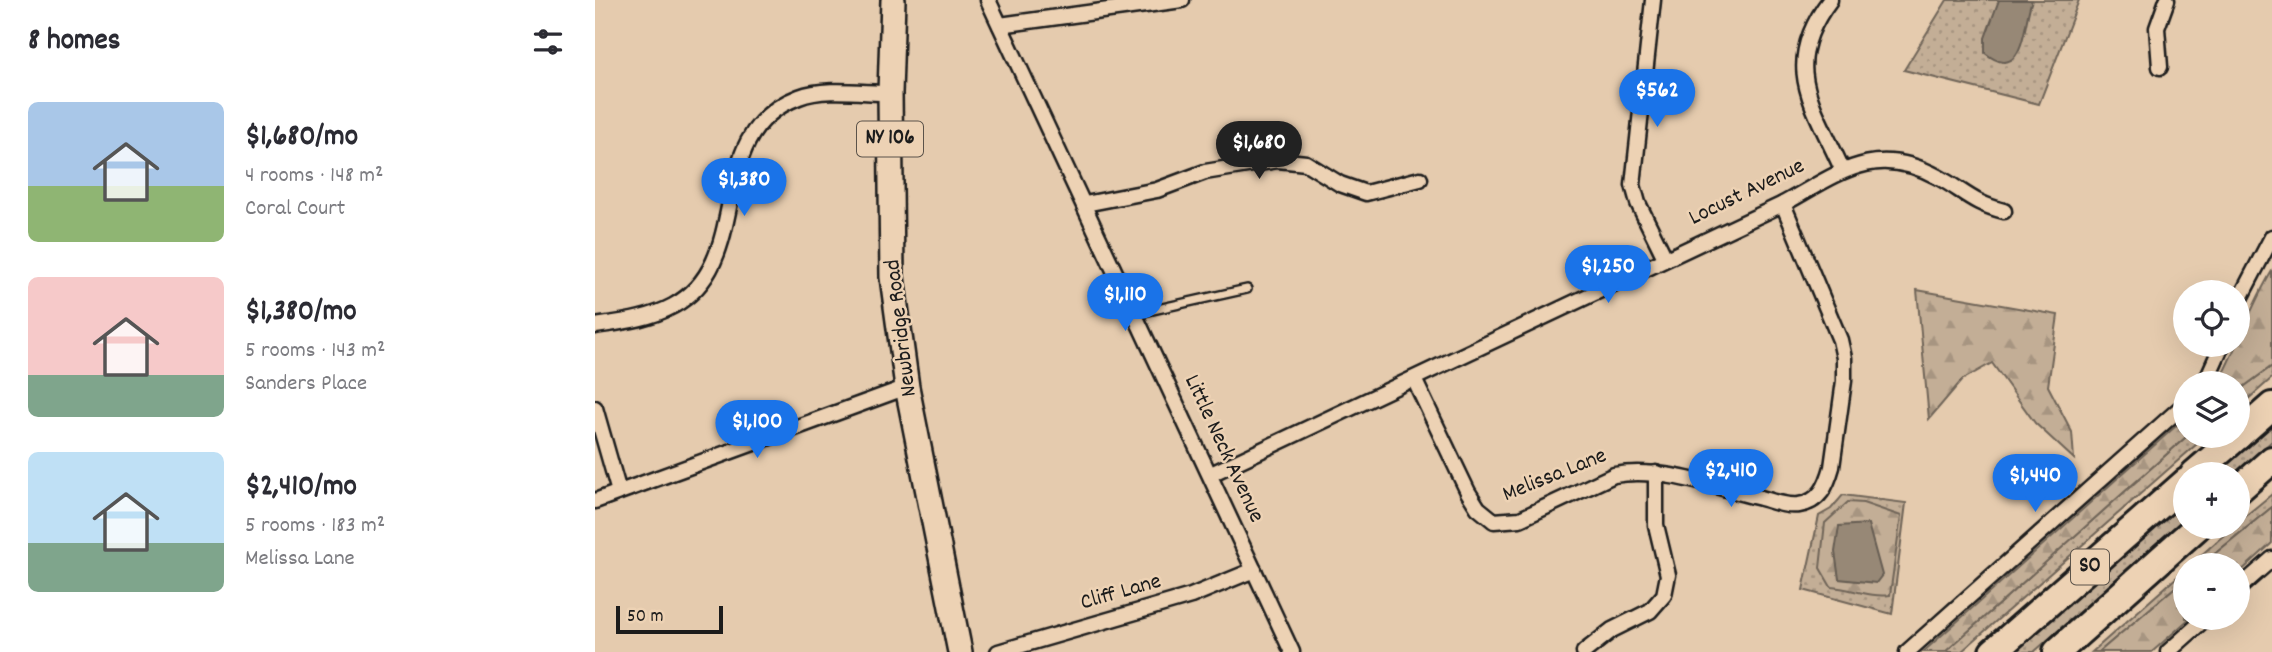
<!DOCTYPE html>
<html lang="en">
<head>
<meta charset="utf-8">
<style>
	body { margin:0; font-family:Dekko,sans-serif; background:#f2f2f3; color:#2b2b33; height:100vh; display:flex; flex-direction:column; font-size:26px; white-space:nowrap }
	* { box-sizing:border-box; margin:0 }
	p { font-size:23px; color:#7c7c81 }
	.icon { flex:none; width:38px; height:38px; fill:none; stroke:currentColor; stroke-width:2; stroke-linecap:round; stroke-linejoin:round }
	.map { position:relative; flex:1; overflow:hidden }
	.drawer { display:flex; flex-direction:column; background:#fff; width:595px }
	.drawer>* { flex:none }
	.tools { position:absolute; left:1578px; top:280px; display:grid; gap:14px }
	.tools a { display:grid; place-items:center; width:77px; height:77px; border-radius:50%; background:#fff; box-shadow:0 7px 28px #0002; font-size:35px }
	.scale { position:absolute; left:21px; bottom:18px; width:107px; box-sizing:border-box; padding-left:7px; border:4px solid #1c1c1c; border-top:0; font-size:19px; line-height:24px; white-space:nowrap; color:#1c1c1c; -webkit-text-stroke:5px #edd2b4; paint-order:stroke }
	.price { position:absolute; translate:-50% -60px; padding:0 16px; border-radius:24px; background:#1a73e8; color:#fff; font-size:23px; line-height:46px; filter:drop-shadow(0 2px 4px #0008) }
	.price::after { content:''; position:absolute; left:50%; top:42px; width:21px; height:16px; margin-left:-10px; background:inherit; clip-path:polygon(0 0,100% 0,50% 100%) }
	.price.on { background:#222; color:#fff }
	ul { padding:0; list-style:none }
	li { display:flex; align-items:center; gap:21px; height:175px; padding:0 28px }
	li span { display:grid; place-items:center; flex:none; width:196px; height:140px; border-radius:10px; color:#555 }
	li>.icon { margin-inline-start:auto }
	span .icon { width:84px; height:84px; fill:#fffc; stroke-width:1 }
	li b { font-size:30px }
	h2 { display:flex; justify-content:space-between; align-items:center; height:84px; padding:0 28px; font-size:30px }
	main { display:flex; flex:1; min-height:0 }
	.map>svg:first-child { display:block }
</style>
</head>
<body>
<main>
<section class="drawer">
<h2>8 homes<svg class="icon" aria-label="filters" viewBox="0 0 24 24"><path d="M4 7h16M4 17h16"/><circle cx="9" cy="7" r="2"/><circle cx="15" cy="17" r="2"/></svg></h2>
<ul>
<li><span style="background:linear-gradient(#a9c7e8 60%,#8fb573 0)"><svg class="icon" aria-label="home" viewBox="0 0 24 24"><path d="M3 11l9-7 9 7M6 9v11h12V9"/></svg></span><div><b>$1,680/mo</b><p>4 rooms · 148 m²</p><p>Coral Court</p></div></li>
<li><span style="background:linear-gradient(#f6c9c9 70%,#7fa58c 0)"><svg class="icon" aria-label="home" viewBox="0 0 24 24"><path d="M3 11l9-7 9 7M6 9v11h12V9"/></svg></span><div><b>$1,380/mo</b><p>5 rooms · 143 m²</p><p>Sanders Place</p></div></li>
<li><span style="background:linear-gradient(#bfe0f5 65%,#7fa58c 0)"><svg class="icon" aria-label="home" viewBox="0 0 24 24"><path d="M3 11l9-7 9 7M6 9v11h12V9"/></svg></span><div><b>$2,410/mo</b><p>5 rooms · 183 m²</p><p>Melissa Lane</p></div></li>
</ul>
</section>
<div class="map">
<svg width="1677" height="652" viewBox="0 0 1677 652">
	<defs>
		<pattern id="grass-dots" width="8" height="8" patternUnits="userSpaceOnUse" patternTransform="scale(1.75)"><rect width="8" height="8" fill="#c3ae96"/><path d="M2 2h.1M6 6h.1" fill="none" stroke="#a79581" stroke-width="1.8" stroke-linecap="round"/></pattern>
		<pattern id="forest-firs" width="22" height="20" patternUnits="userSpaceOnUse" patternTransform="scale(1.75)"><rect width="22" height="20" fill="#c3ae96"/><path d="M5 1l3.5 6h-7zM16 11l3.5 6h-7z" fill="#a79581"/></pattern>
	</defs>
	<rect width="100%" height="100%" fill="#e5cbae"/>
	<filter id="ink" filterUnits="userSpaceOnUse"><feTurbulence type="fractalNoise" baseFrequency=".0143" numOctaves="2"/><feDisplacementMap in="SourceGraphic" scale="14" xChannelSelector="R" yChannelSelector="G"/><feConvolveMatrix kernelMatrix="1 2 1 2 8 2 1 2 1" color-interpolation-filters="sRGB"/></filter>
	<g filter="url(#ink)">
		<!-- grass -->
		<g fill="url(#grass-dots)" stroke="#706559" stroke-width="2">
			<polygon points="1352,0 1484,0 1444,104 1309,70"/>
			<polygon points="1677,366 1677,378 1643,408 1643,391"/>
			<polygon points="1677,422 1677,441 1640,474 1617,474"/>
			<polygon points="1592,436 1611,436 1366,652 1350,652"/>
			<polygon points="1677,494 1677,507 1606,565 1595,565 1638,527 1643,527 1643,522"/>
			<polygon points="1248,495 1311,503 1297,614 1208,590 1224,516 1236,509"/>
			<polygon points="1591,497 1591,517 1439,652 1415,652"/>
			<polygon points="1591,569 1591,578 1504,652 1497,652"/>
		</g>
		<!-- forest -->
		<g fill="url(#forest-firs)" stroke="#706559" stroke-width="2">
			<path d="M 1677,271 L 1677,366 L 1643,391 L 1643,383 L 1623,383 C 1643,346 1655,307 1677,271 Z"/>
			<polygon points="1322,290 1463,315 1453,386 1477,432 1479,459 1440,423 1397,363 1367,380 1334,419"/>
			<polygon points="1591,417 1592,436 1350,652 1328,652"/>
			<path d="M 1253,502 L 1268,503 L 1306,516 L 1295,595 C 1275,598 1256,588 1236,587 L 1225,568 L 1230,523 Z"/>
			<polygon points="1677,507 1677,543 1643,574 1643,565 1606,565"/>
			<polygon points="1591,578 1591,618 1595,618 1557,652 1504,652"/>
		</g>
		<!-- water -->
		<g fill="#978876" stroke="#665d52" stroke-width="2">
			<path d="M 1404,0 L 1437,0 C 1428,22 1430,85 1390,53 L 1390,38 Z"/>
			<polygon points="1273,524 1287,575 1281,583 1244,579 1240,552 1244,526"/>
		</g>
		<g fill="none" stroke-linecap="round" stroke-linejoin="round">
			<defs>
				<polyline id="lane" points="540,314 652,289"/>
				<g id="street">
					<polyline points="393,0 697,652"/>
					<polyline points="1058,0 1038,185 1043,203 1070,258"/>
					<path d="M 1235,0 C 1185,66 1218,104 1247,169"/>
					<polyline points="405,25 587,0"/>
					<polyline points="1565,67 1562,28 1572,0"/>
					<polyline points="490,204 562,190 610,172 683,160 711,163 745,184 771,193 825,179"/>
					<polyline points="1643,302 1677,237"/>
					<path d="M 0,326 C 26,322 54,319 78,306 C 163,260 105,134 204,97 C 230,87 267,93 295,93"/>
					<path d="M 819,379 L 873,492 L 883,508 L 899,521 L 925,519 L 1019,475 C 1067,467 1116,486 1162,497 C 1175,500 1190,507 1204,505 C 1225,502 1232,485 1237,467 L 1249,381 L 1249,358 L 1245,340 L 1188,204"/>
					<polyline points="1610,383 1627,345"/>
					<polyline points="0,408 24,492"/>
					<path d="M 616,474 L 1188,204 C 1243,174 1279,142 1343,177 C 1369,191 1377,203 1409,211"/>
					<polyline points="0,501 312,387"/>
					<polyline points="1643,589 1677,559"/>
					<polyline points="403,652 596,596 659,570"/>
					<polyline points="989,652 1017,630 1055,611 1069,595 1073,575 1061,525 1061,473"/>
					<polyline points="1312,652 1591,403"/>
					<polyline points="1573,652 1611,618"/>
				</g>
				<polyline id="primary" points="298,0 295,93 297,277 312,387 365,652"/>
				<g id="highway">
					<polyline points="1643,436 1677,406"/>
					<polyline points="1599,474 1643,436"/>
					<polyline points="1643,490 1677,460"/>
					<polyline points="1398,652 1591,482"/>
					<polyline points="1462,652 1602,527"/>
				</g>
			</defs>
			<!-- lane casing -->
			<use href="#lane" stroke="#1c1c1c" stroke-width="12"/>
			<!-- street casing -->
			<use href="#street" stroke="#1c1c1c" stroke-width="19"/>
			<!-- primary casing -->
			<use href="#primary" stroke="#1c1c1c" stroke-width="28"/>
			<!-- highway casing -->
			<use href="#highway" stroke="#1c1c1c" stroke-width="32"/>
			<!-- lane -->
			<use href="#lane" stroke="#edd2b4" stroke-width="7"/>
			<!-- street -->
			<use href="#street" stroke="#edd2b4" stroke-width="14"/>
			<!-- primary -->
			<use href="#primary" stroke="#edd2b4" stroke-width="23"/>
			<!-- highway -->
			<use href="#highway" stroke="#edd2b4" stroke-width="26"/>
		</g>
	</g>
	<g text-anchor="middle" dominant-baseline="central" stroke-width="5" stroke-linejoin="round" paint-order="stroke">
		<!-- shield labels -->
		<g fill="#edd2b4" stroke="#5b534a" stroke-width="2">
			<rect x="262" y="121.5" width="66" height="35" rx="5"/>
			<rect x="1476" y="549.5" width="38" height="35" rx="5"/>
		</g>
		<g font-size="21" font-weight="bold" fill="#1c1c1c">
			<text x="295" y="139">NY 106</text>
			<text x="1495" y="567">SO</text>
		</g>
		<!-- street labels -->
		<g font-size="23" fill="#1c1c1c" stroke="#edd2b4">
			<text transform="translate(1152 193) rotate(-26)">Locust Avenue</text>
			<text transform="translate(307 328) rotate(-97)">Newbridge Road</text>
			<text transform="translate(628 449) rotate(65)">Little Neck Avenue</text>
			<text transform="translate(960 476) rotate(-22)">Melissa Lane</text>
			<text transform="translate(526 593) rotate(-16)">Cliff Lane</text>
		</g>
	</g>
</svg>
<div class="tools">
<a><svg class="icon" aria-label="locate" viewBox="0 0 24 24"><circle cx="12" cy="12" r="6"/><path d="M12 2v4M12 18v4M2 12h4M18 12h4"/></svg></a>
<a><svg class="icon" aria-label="layers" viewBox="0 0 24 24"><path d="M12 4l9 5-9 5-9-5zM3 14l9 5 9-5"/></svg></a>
<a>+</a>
<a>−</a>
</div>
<div class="scale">50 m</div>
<b class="price" style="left:1062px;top:129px">$562</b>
<b class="price on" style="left:664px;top:181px">$1,680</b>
<b class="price" style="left:149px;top:218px">$1,380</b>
<b class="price" style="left:1013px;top:305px">$1,250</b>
<b class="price" style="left:530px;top:333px">$1,110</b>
<b class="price" style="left:162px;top:460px">$1,100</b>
<b class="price" style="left:1136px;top:509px">$2,410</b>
<b class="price" style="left:1440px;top:514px">$1,440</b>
</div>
</main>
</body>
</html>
